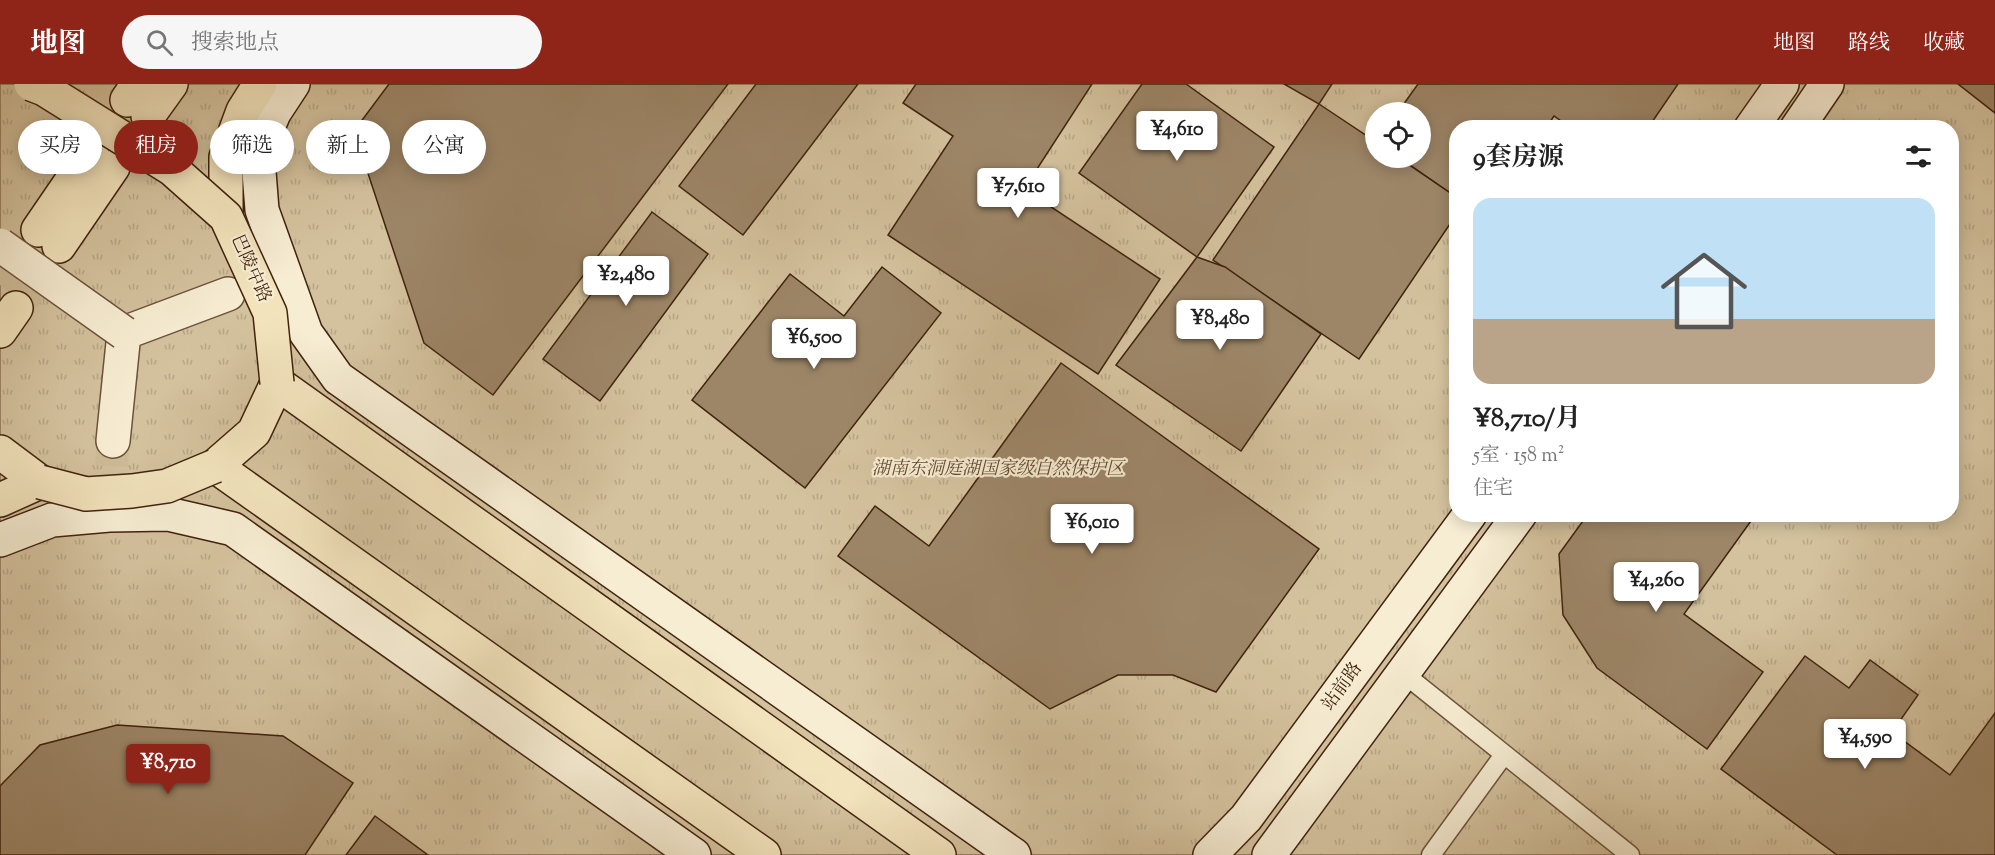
<!DOCTYPE html>
<html lang="zh">
<head>
<meta charset="utf-8">
<style>
	body { margin:0; font-family:"Sorts Mill Goudy","Noto Serif SC",serif; background:#f6f6f6; color:#222; height:100vh; display:flex; flex-direction:column; font-size:22px; white-space:nowrap }
	* { box-sizing:border-box; margin:0 }
	p { font-size:20px; color:#767676 }
	.icon { flex:none; width:33px; height:33px; fill:none; stroke:currentColor; stroke-width:2; stroke-linecap:round; stroke-linejoin:round }
	.map { position:relative; flex:1; overflow:hidden }
	.drawer { position:absolute; left:1449px; top:36px; width:510px; height:402px; display:flex; flex-direction:column; background:#fff; border-radius:24px; box-shadow:0 3px 15px #0003 }
	.drawer>* { flex:none }
	.guide { position:absolute; left:18px; top:36px; width:570px; height:54px; display:flex; gap:12px }
	.controls { position:absolute; left:1365px; top:18px; display:grid; gap:12px }
	.controls a { display:grid; place-items:center; width:66px; height:66px; border-radius:50%; background:#fff; box-shadow:0 3px 15px #0003; font-size:30px }
	.price { position:absolute; translate:-50% -51px; padding:0 14px; border-radius:6px; background:#fff; color:#222; font-size:20px; line-height:39px; filter:drop-shadow(0 2px 3px #0008) }
	.price::after { content:''; position:absolute; left:50%; top:36px; width:18px; height:14px; margin-left:-9px; background:inherit; clip-path:polygon(0 0,100% 0,50% 100%) }
	.price.active { background:#8f2418; color:#fff }
	ul { padding:0; list-style:none }
	li { display:grid; align-content:center; gap:12px; height:318px; padding:0 24px }
	li+li { border-top:2px solid #e0e0e0 }
	li span { display:grid; place-items:center; height:186px; border-radius:18px; color:#555 }
	li>.icon { margin-inline-start:auto }
	span .icon { width:108px; height:108px; fill:#fffc; stroke-width:1 }
	li b { font-size:26px }
	h2 { display:flex; justify-content:space-between; align-items:center; height:72px; padding:0 24px; font-size:26px }
	.tag { padding:0 21px; border-radius:27px; background:#fff; box-shadow:0 3px 15px #0003; font-size:21px; line-height:54px }
	.tag.active { background:#8f2418; color:#fff }
	header { display:flex; align-items:center; gap:36px; box-sizing:border-box; height:84px; padding:0 30px; background:#8f2418; color:#fff }
	header strong { font-size:28px }
	nav { display:flex; gap:33px; margin-inline-start:auto; font-size:21px }
	.search { width:420px; height:54px; background:#f6f6f6; display:flex; align-items:center; gap:15px; box-sizing:border-box; padding:0 21px; border-radius:33px; color:#767676; font-size:22px }
	.map>svg:first-child { display:block }
</style>
</head>
<body>
<header>
<strong>地图</strong>
<div class="search"><svg class="icon" aria-label="search" viewBox="0 0 24 24"><circle cx="10" cy="10" r="6"/><path d="M15 15l6 6"/></svg>搜索地点</div>
<nav><a>地图</a><a>路线</a><a>收藏</a></nav>
</header>
<div class="map">
<svg width="1995" height="771" viewBox="0 0 1995 771">
	<defs>
		<pattern id="park-tufts" width="24" height="20" patternUnits="userSpaceOnUse" patternTransform="scale(1.5)"><rect width="24" height="20" fill="#d4c29e"/><path d="M3 7l-1-3M5 7V3M7 7l1-3M15 17l-1-3M17 17v-4M19 17l1-3" fill="none" stroke="#b7a687"/></pattern>
	</defs>
	<rect width="100%" height="100%" fill="#f2e3bc"/>
	<filter id="stains"><feTurbulence type="fractalNoise" baseFrequency=".00333" numOctaves="4"/><feColorMatrix values="0 0 0 0 .2 0 0 0 0 .09 0 0 0 0 .02 0 0 0 .5 -.17"/></filter>
	<radialGradient id="worn" r=".72"><stop offset=".6" stop-color="#630" stop-opacity="0"/><stop offset="1" stop-color="#630" stop-opacity=".3"/></radialGradient>
	<!-- park -->
	<path fill="url(#park-tufts)" stroke="#8a7256" stroke-width="1.5" fill-rule="evenodd" d="M 0,0 L 1995,0 L 1995,771 L 0,771 ZM 1376,28 L 1420,28 L 1420,74 L 1376,74 ZM 1456,44 L 1952,44 L 1952,430 L 1456,430 Z"/>
	<!-- building -->
	<g fill="#9d8668" stroke="#40220e" stroke-width="1.5">
		<polygon points="389,0 728,0 493,311 424,259 354,47"/>
		<polygon points="756,0 858,0 743,151 679,102"/>
		<polygon points="916,0 1092,0 1024,105 1160,195 1098,290 888,151 953,52 903,19"/>
		<polygon points="1142,0 1186,0 1274,63 1197,173 1079,89"/>
		<polygon points="1284,0 1332,0 1319,20"/>
		<polygon points="1418,0 1678,0 1648,44 1571,44 1554,32 1546,44 1456,44 1456,113 1400,74 1420,74 1420,28 1398,28"/>
		<polygon points="1958,0 1995,0 1995,29"/>
		<polygon points="1319,20 1376,58 1376,74 1399,74 1456,113 1456,131 1359,275 1213,176"/>
		<polygon points="652,128 708,170 600,317 543,275"/>
		<polygon points="1197,173 1225,183 1321,250 1241,367 1116,281"/>
		<polygon points="882,183 941,229 805,404 692,316 790,190 844,232"/>
		<polygon points="1061,279 1319,465 1216,608 1173,591 1118,591 1050,625 838,472 875,422 929,462"/>
		<polygon points="1588,430 1756,430 1684,530 1763,588 1707,665 1597,584 1563,531 1559,470"/>
		<polygon points="1805,572 1849,604 1870,576 1918,611 1892,648 1950,691 1995,629 1995,771 1837,771 1721,685"/>
		<polygon points="117,641 283,652 353,699 305,771 0,771 0,702 40,661"/>
		<polygon points="375,732 428,771 346,771"/>
	</g>
	<g fill="none" stroke-linecap="round" stroke-linejoin="round">
		<!-- street-tunnel -->
		<polyline stroke="#cebc99" stroke-width="33" stroke-dasharray="33 16" stroke-linecap="butt" points="109,431 113,357"/>
		<!-- primary-tunnel -->
		<g stroke="#cebc99" stroke-width="33" stroke-dasharray="33 16" stroke-linecap="butt">
			<polyline points="0,201 36,150"/>
			<polyline points="16,224 56,166"/>
		</g>
		<defs>
			<g id="lane">
				<polyline points="1403,589 1630,771"/>
				<polyline points="1431,771 1503,672"/>
			</g>
			<polyline id="street" points="113,357 124,249 228,210"/>
			<g id="secondary">
				<polyline points="293,0 274,29 262,58 259,88 262,126 306,249 338,294 1014,771"/>
				<polyline points="1751,44 1782,0"/>
				<polyline points="1797,44 1827,0"/>
				<polyline points="0,456 52,436 109,431 168,430 233,445 694,771"/>
				<polyline points="1210,771 1246,734 1470,430"/>
				<polyline points="1269,771 1520,430"/>
			</g>
			<g id="primary">
				<polyline points="127,16 138,0"/>
				<polyline points="148,32 171,0"/>
				<polyline points="226,133 226,73 243,27 260,0"/>
				<polyline points="38,146 92,67"/>
				<polyline points="59,162 113,83"/>
				<polyline points="0,247 16,224"/>
				<polyline points="0,368 40,398 0,416"/>
				<polyline points="764,771 215,382 254,348 277,299 939,771"/>
			</g>
		</defs>
		<!-- lane casing -->
		<use href="#lane" stroke="#6c523a" stroke-width="21"/>
		<!-- street casing -->
		<use href="#street" stroke="#6c523a" stroke-width="36"/>
		<!-- secondary casing -->
		<use href="#secondary" stroke="#40220e" stroke-width="36"/>
		<!-- primary casing -->
		<use href="#primary" stroke="#40220e" stroke-width="36"/>
		<!-- lane -->
		<use href="#lane" stroke="#f7edd3" stroke-width="18"/>
		<!-- street -->
		<use href="#street" stroke="#f7edd3" stroke-width="33"/>
		<!-- secondary -->
		<use href="#secondary" stroke="#f7edd3" stroke-width="33"/>
		<!-- primary -->
		<use href="#primary" stroke="#f2e3bc" stroke-width="33"/>
		<defs>
			<polyline id="street-bridge" points="0,161 124,249"/>
			<g id="primary-bridge">
				<polyline points="31,0 44,5 172,85 226,133 270,229 277,299"/>
				<polyline points="40,398 86,410 132,407 167,402 215,382"/>
			</g>
		</defs>
		<!-- street-bridge casing -->
		<use href="#street-bridge" stroke="#6c523a" stroke-width="36" stroke-linecap="butt"/>
		<!-- primary-bridge casing -->
		<use href="#primary-bridge" stroke="#40220e" stroke-width="36" stroke-linecap="butt"/>
		<!-- street-bridge -->
		<use href="#street-bridge" stroke="#f7edd3" stroke-width="33"/>
		<!-- primary-bridge -->
		<use href="#primary-bridge" stroke="#f2e3bc" stroke-width="33"/>
	</g>
	<g text-anchor="middle" dominant-baseline="central" stroke-width="4.5" stroke-linejoin="round" paint-order="stroke">
		<!-- street labels -->
		<g font-size="18" fill="#40220e" stroke="#f7edd3">
			<text transform="translate(250 185) rotate(66)">巴陵中路</text>
			<text transform="translate(1343 603) rotate(-54)">站前路</text>
		</g>
		<!-- park labels -->
		<g font-size="18" font-style="italic" fill="#654a32" stroke="#f7edd3">
			<text x="998" y="386">湖南东洞庭湖国家级自然保护区</text>
		</g>
	</g>
	<rect width="100%" height="100%" filter="url(#stains)"/>
	<rect width="100%" height="100%" fill="url(#worn)"/>
</svg>
<div class="controls">
<a><svg class="icon" aria-label="locate" viewBox="0 0 24 24"><circle cx="12" cy="12" r="6"/><path d="M12 2v4M12 18v4M2 12h4M18 12h4"/></svg></a>
</div>
<b class="price" style="left:1177px;top:78px">¥4,610</b>
<b class="price" style="left:1018px;top:135px">¥7,610</b>
<b class="price" style="left:626px;top:223px">¥2,480</b>
<b class="price" style="left:1220px;top:267px">¥8,480</b>
<b class="price" style="left:814px;top:286px">¥6,500</b>
<b class="price" style="left:1092px;top:471px">¥6,010</b>
<b class="price" style="left:1656px;top:529px">¥4,260</b>
<b class="price" style="left:1865px;top:686px">¥4,590</b>
<b class="price active" style="left:168px;top:711px">¥8,710</b>
<div class="guide">
<a class="tag">买房</a>
<a class="tag active">租房</a>
<a class="tag">筛选</a>
<a class="tag">新上</a>
<a class="tag">公寓</a>
</div>
<section class="drawer">
<h2>9套房源<svg class="icon" aria-label="filters" viewBox="0 0 24 24"><path d="M4 7h16M4 17h16"/><circle cx="9" cy="7" r="2"/><circle cx="15" cy="17" r="2"/></svg></h2>
<ul>
<li><span style="background:linear-gradient(#bfe0f5 65%,#b9a48a 0)"><svg class="icon" aria-label="home" viewBox="0 0 24 24"><path d="M3 11l9-7 9 7M6 9v11h12V9"/></svg></span><div><b>¥8,710/月</b><p>5室 · 158 m²</p><p>住宅</p></div></li>
</ul>
</section>
</div>
</body>
</html>
